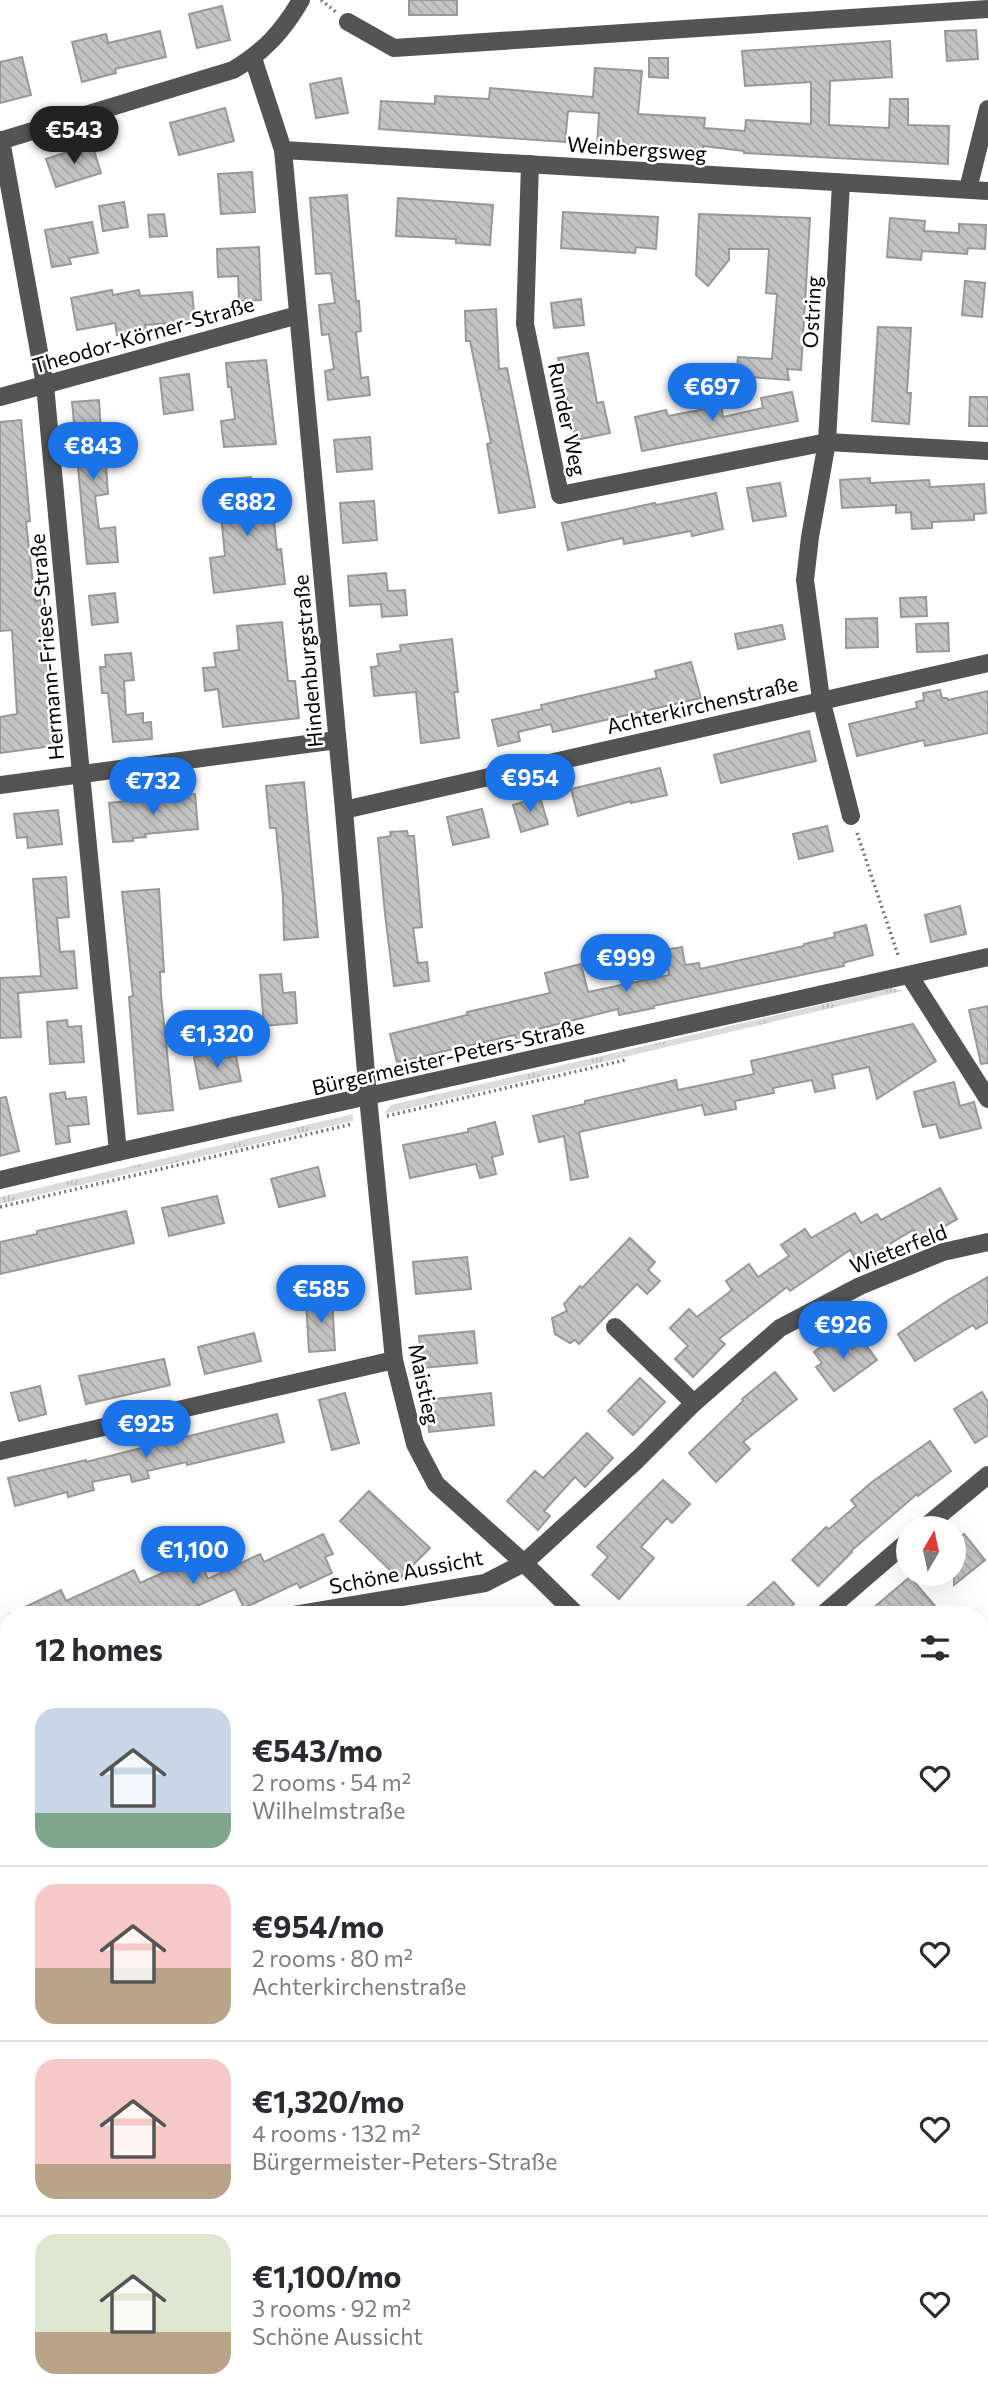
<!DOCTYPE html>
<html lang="en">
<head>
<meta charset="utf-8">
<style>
	body { margin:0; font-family:Commissioner,sans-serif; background:#f7f7f7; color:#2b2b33; height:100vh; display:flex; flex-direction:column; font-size:26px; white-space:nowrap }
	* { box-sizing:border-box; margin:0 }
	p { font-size:23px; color:#7c7c81 }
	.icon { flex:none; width:38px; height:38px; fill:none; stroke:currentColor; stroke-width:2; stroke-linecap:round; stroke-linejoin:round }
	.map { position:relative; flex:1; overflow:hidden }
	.panel { position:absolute; left:0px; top:1606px; width:989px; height:800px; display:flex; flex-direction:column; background:#fff; border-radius:28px 28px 0 0; box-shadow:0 7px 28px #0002 }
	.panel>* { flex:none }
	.needle { width:46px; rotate:9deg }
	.controls { position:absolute; left:896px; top:1516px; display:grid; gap:14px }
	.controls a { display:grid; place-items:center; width:70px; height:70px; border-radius:50%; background:#fff; box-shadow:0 7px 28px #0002; font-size:35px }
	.price { position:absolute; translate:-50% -60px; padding:0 16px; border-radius:24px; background:#1a73e8; color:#fff; font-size:23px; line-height:46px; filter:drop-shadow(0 2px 4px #0008) }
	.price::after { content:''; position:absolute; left:50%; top:42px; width:21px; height:16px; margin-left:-10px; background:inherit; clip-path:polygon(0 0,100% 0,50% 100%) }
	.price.selected { background:#222; color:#fff }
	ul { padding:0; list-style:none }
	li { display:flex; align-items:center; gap:21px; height:175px; padding:0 35px }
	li+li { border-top:2px solid #e1e1e2 }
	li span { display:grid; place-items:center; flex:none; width:196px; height:140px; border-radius:21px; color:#555 }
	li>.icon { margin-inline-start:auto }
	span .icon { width:84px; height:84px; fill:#fffc; stroke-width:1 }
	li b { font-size:30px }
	h2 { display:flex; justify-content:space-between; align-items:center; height:84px; padding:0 35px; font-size:30px }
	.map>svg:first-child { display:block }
</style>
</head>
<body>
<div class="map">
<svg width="988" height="2406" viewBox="0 0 988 2406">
	<defs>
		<pattern id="grass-tufts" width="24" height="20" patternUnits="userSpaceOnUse" patternTransform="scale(1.75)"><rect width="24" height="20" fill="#dbdbdb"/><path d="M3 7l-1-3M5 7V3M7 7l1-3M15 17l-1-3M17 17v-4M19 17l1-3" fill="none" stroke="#bababa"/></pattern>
		<pattern id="forest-firs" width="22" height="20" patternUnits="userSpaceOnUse" patternTransform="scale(1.75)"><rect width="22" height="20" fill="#dbdbdb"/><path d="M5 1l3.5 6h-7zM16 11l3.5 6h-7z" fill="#bababa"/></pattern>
		<pattern id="building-back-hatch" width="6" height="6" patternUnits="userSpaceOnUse" patternTransform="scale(1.75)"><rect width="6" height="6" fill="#c4c4c4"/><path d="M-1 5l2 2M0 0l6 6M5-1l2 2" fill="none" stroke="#a7a7a7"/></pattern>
	</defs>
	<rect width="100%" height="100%" fill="#fff"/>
	<!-- grass -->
	<g fill="url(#grass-tufts)">
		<polygon points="892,988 903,991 384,1114 391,1105"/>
		<polygon points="353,1114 353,1121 0,1204 0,1197"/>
		<polygon points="988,1633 988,1862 980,1873 980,1641"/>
		<polygon points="980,2039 988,2055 988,2125 980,2147"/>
		<polygon points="707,2398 890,2398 887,2406 703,2406"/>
	</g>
	<!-- forest -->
	<g fill="url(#forest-firs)">
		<polygon points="988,1862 988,2065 980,2054 980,1873"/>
		<polygon points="988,2125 988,2406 887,2406 890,2398 980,2398 980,2147"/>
	</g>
	<!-- building -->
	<g fill="url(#building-back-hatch)" stroke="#989898" stroke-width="2">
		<rect x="409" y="0" width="48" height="15"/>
		<polygon points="222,6 230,40 197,48 189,14"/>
		<polygon points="976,30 978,59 947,61 945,31"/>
		<polygon points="160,31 166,57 115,69 116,73 82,82 72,42 106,34 108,43"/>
		<polygon points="890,41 892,77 830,81 829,125 889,128 890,99 908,99 908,125 949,126 948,164 744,153 744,151 703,146 703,152 597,146 599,113 568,111 565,142 379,129 381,101 435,104 435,96 489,99 490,88 593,97 595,68 642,71 638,114 705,118 704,128 745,131 746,120 811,124 811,82 745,86 742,51"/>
		<polygon points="22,57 31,95 0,103 0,62"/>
		<polygon points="649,58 668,58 668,78 649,77"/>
		<polygon points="341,78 348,113 316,118 310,84"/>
		<polygon points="225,108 234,141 179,155 170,123"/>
		<polygon points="92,144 101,173 56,187 46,159"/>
		<polygon points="252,172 255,212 221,214 218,174"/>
		<polygon points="347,195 356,301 359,301 361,331 356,332 361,378 368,377 370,395 328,400 325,371 334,369 329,334 322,335 319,305 335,303 331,273 316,274 310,198"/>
		<polygon points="398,198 493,205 490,245 456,243 456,239 396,236"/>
		<polygon points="124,202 128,227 103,231 99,206"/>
		<polygon points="563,212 658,217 656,249 636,247 635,253 561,248"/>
		<polygon points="164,214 167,236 150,237 148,215"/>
		<polygon points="699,214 810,218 801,370 787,369 789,380 736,376 738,357 772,359 777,294 766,293 769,249 729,249 729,260 708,286 696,275"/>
		<polygon points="890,218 925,221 924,231 959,233 959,224 986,225 985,249 968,248 967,254 922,251 921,260 887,257"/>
		<polygon points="92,222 98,253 69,258 71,264 52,267 45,230"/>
		<polygon points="259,247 261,300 239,301 238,276 218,277 217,249"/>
		<polygon points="965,281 985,283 982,317 962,315"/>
		<polygon points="112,290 113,295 139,290 140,296 192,292 195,321 145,325 146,330 117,335 115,323 77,330 71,298"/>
		<polygon points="581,299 584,325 554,328 551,303"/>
		<polygon points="496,309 499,369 507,368 535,507 499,513 487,444 491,443 470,341 466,341 465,311"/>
		<polygon points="878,327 911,328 907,393 911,393 909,424 872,421"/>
		<polygon points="588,353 597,403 603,402 610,433 576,440 558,358"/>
		<polygon points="266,360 276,444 224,447 221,421 235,419 231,387 228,387 226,363"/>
		<polygon points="189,374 193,410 164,414 160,378"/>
		<polygon points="792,392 798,421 642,451 635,417 666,410 668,416 721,406 723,417 763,408 761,398"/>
		<polygon points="970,397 988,397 988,426 969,426"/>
		<polygon points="99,400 103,465 106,464 108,494 95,496 99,529 115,527 118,562 87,564 72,402"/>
		<polygon points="21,420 30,521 26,522 35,601 41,600 50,692 46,693 53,746 0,753 0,717 17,714 12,630 0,631 0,422"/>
		<polygon points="370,437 372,469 337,472 334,440"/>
		<polygon points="251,477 252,482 270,480 277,550 281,549 285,584 214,593 210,558 225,556 218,485 231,484 231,479"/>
		<polygon points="870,478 870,483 929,480 930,487 984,484 986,513 974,514 974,520 932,522 932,528 912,529 911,512 896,513 896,505 842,508 840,480"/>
		<polygon points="780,483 786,516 753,521 747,488"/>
		<polygon points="716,493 723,529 692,536 691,531 624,544 623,538 568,550 562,523 655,503 656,505"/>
		<polygon points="374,501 377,540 343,543 340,503"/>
		<polygon points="386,573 388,591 405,590 407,615 382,617 381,604 350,606 348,576"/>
		<polygon points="115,593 118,622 92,625 89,596"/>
		<polygon points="926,597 927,616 901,617 900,598"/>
		<polygon points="877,618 878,647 846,648 846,619"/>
		<polygon points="282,622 288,681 295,681 299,718 223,727 218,689 205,691 203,668 216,667 214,653 239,650 237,626"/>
		<polygon points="948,623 949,651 917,652 916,624"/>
		<polygon points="782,625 785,639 738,649 735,634"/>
		<polygon points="452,639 458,692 454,692 459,738 421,743 416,692 374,696 371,667 379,666 377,654 401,651 400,645"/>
		<polygon points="131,653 134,680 124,681 126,715 143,713 143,723 151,722 152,739 113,742 108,693 102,693 100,667 106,667 105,655"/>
		<polygon points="691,662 701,698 553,732 551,724 518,732 520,741 498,746 492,720 542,709 541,705 657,678 655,671"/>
		<polygon points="940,690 942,698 947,698 948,700 988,691 988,733 925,746 924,740 857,756 849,724 917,708 916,702 924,700 923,693"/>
		<polygon points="809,731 816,761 721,783 714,755"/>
		<polygon points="660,768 667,795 631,803 631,801 578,816 571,789"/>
		<polygon points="304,782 318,937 284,940 283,897 276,828 270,828 266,786"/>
		<polygon points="195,794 198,829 145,834 146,837 133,838 133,841 113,842 109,803"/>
		<polygon points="540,797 548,824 521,832 513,805"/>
		<polygon points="482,809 489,837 453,845 447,817"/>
		<polygon points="58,810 62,844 28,848 27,837 17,838 14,814"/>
		<polygon points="827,826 833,851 799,859 793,834"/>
		<polygon points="407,831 408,836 414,836 422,927 413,928 418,963 427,962 429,981 394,986 385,914 378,838 391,836 390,832"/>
		<polygon points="66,877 69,917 57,918 60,952 74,951 77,988 18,993 21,1037 0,1038 0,978 41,976 33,879"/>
		<polygon points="159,889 164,972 160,972 161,995 173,1110 138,1114 129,997 133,996 122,892"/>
		<polygon points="960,906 966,934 931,942 925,915"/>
		<polygon points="866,925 873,955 843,963 844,966 653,1006 654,1008 619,1015 618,1009 530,1031 531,1037 517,1040 515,1035 397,1062 390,1034 467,1015 467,1012 550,993 545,973 581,964 588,992 669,975 665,950 682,947 685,965 699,963 700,969 804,946 804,944 835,937 834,933"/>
		<polygon points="281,974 283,993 295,992 297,1023 264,1026 260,975"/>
		<polygon points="988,1006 988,1063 981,1064 969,1010"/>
		<polygon points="67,1020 68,1027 81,1026 84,1062 50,1064 47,1022"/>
		<polygon points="913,1024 936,1061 877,1099 869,1067 832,1075 835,1088 815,1092 812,1080 773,1088 774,1093 735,1101 736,1109 705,1115 702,1105 579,1132 588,1177 571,1180 564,1136 539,1142 533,1116 585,1104 585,1101 676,1080 678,1090 754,1074 751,1061"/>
		<polygon points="221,1052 222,1058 236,1056 241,1081 200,1089 194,1057"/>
		<polygon points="954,1082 960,1106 974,1102 981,1128 940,1138 936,1124 923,1127 914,1092"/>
		<polygon points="65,1092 66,1099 86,1097 89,1124 68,1126 70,1142 56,1144 50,1094"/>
		<polygon points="6,1097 19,1151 0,1156 0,1098"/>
		<polygon points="495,1122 503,1154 492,1157 496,1174 480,1178 476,1164 410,1178 403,1145 468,1132 468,1129"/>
		<polygon points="318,1167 325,1196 279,1207 271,1179"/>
		<polygon points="940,1188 957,1219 919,1241 913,1230 858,1263 850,1250 790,1291 787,1287 719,1339 725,1344 693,1377 675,1359 688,1346 670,1328 689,1309 697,1317 732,1290 726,1281 749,1264 758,1277 789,1256 781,1245 805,1229 811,1238 855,1213 861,1223 877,1214 881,1220"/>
		<polygon points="217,1196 224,1223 169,1236 162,1208"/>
		<polygon points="126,1211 134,1243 0,1274 0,1242 37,1234 37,1231"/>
		<polygon points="630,1238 655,1262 648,1270 660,1281 647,1294 637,1284 579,1344 575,1340 570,1343 555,1334 552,1318 567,1311 564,1304 580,1286 582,1288"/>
		<polygon points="467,1257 471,1289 416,1294 413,1262"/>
		<polygon points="988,1277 988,1322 976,1329 973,1325 915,1361 898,1334 950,1299"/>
		<polygon points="332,1299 335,1350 309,1352 306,1301"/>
		<polygon points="474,1331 477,1363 422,1368 419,1336"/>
		<polygon points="254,1333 261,1361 205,1374 198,1347"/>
		<polygon points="840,1333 852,1349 863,1341 877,1360 834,1391 816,1367 822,1363 814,1352"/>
		<polygon points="164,1359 170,1385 86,1404 79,1376"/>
		<polygon points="775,1372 797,1399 743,1442 750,1449 716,1482 689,1453 743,1401 742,1399"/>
		<polygon points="640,1378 665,1402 633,1435 608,1411"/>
		<polygon points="40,1386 46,1414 19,1421 11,1393"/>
		<polygon points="982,1392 988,1402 988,1435 975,1443 954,1409"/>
		<polygon points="345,1393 359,1443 332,1450 319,1400"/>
		<polygon points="491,1393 494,1425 429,1432 426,1400"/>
		<polygon points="277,1414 284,1442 187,1465 187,1462 147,1471 149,1478 132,1482 130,1474 92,1482 94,1490 68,1497 67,1492 15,1506 8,1478 86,1460 86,1462"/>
		<polygon points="587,1433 613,1458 585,1487 575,1477 544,1511 550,1516 538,1530 507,1501 535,1471 543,1478"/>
		<polygon points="930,1441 951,1471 918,1496 917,1494 851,1551 852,1552 818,1586 792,1560 826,1527 829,1529 856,1506 851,1500 872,1482"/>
		<polygon points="663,1480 690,1504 672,1523 667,1518 641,1547 654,1558 619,1599 592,1575 608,1557 597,1547"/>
		<polygon points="369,1491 430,1548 399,1579 340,1521"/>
		<polygon points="323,1534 333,1554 325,1557 332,1573 300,1588 297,1583 244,1608 235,1589 177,1615 8,1615 61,1590 66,1601 134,1570 140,1583 198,1557 208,1579 260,1554 264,1562"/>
		<polygon points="964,1534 985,1560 954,1585 954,1542"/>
		<polygon points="910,1577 935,1606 924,1615 865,1615"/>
		<polygon points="774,1582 794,1604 781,1615 737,1615"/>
	</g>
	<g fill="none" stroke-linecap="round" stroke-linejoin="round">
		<!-- path -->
		<g stroke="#767676" stroke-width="3.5" stroke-dasharray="2 3.5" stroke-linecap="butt">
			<polyline points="321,0 336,12"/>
			<polyline points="857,833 899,958"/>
			<polyline points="387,1116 625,1060"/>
			<polyline points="0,1207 352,1124"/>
			<polyline points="980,1927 988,1910"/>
			<polyline points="980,1952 988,1951"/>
			<polyline points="980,2039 988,2055"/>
			<polyline points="980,2259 988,2237"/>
			<polyline points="926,2406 929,2398"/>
		</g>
		<!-- minor -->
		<g stroke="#545454" stroke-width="18">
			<polyline points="348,22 394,48 988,9"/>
			<polyline points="253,58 283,150 344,810 368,1097 394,1360 415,1444 436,1484 524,1563 577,1615"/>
			<polyline points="1,140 45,385 81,774 118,1152"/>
			<path d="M 0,141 L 233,70 C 264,52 283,31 301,0"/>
			<polyline points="283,150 988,191"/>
			<polyline points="530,164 525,324 560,495 827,442 988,451"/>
			<polyline points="841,183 827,442 810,537 805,580 821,699 851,816"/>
			<polyline points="968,189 988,109"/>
			<polyline points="0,397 298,315"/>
			<polyline points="0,785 337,740"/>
			<polyline points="344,810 988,663"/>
			<polyline points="909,975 988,1099"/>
			<polyline points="0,1180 118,1152 988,957"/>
			<polyline points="615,1327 694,1403"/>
			<polyline points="0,1451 394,1360"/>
			<polyline points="924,1528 988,1475"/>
			<polyline points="294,1615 485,1583 524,1563 638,1459 694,1403 780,1328 860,1286 943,1252 988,1242"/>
			<polyline points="822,1615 908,1541"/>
			<polyline points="0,1665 9,1663"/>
			<polyline points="0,1930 9,1927"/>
			<polyline points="0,2184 9,2179"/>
			<polyline points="0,2322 9,2334"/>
			<polyline points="58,2398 65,2406"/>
			<polyline points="371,2398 379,2406"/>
			<polyline points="498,2406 501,2398"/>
		</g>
	</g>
	<g text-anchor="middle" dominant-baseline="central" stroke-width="5" stroke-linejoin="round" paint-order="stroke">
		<!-- street labels -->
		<g font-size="21" fill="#000" stroke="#fff">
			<text transform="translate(637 148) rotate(4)">Weinbergsweg</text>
			<text transform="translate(811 312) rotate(-87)">Ostring</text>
			<text transform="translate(143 334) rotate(-16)">Theodor-Körner-Straße</text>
			<text transform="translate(568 419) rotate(78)">Runder Weg</text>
			<text transform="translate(46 647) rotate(-95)">Hermann-Friese-Straße</text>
			<text transform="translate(307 661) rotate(-95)">Hindenburgstraße</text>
			<text transform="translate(702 704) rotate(-13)">Achterkirchenstraße</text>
			<text transform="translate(448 1056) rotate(-13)">Bürgermeister-Peters-Straße</text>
			<text transform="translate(898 1248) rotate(-21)">Wieterfeld</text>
			<text transform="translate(425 1384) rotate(78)">Maistieg</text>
			<text transform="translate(406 1571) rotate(-11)">Schöne Aussicht</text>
		</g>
	</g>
</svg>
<div class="controls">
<a><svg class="needle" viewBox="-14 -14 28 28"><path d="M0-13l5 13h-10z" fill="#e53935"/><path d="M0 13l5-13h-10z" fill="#7c7c81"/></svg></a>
</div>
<b class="price selected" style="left:74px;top:166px">€543</b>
<b class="price" style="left:712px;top:423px">€697</b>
<b class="price" style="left:93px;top:482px">€843</b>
<b class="price" style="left:247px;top:538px">€882</b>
<b class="price" style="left:530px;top:814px">€954</b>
<b class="price" style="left:153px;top:817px">€732</b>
<b class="price" style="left:626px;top:994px">€999</b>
<b class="price" style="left:217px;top:1070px">€1,320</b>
<b class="price" style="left:321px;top:1325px">€585</b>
<b class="price" style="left:843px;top:1361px">€926</b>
<b class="price" style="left:146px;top:1460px">€925</b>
<b class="price" style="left:193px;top:1586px">€1,100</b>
<section class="panel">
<h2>12 homes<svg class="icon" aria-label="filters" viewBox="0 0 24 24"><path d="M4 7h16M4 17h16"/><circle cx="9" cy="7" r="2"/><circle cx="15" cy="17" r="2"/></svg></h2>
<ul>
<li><span style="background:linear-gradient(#c9d6e8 75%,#7fa58c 0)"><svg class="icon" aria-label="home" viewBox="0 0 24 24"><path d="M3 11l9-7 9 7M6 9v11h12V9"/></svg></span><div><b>€543/mo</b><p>2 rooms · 54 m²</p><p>Wilhelmstraße</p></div><svg class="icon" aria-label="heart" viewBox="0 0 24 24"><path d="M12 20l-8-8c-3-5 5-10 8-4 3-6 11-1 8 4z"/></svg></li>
<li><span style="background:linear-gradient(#f6c9c9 60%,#b9a48a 0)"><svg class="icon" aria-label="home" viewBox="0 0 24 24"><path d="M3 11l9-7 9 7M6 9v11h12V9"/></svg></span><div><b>€954/mo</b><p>2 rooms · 80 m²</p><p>Achterkirchenstraße</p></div><svg class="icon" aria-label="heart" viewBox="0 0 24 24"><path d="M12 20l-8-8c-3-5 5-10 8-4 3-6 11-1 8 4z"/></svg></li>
<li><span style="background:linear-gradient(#f6c9c9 75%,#b9a48a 0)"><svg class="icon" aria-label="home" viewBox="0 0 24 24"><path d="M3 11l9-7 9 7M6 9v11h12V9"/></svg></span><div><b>€1,320/mo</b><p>4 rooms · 132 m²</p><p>Bürgermeister-Peters-Straße</p></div><svg class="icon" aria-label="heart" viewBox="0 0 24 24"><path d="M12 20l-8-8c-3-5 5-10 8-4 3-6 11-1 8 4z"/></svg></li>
<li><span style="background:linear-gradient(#dfe7d0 70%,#b9a48a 0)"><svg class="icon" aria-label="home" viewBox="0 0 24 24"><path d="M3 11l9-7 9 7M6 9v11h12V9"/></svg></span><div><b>€1,100/mo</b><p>3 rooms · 92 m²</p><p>Schöne Aussicht</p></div><svg class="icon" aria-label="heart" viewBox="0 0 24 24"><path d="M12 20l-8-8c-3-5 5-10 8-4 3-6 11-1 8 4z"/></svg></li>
</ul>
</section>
</div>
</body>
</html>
